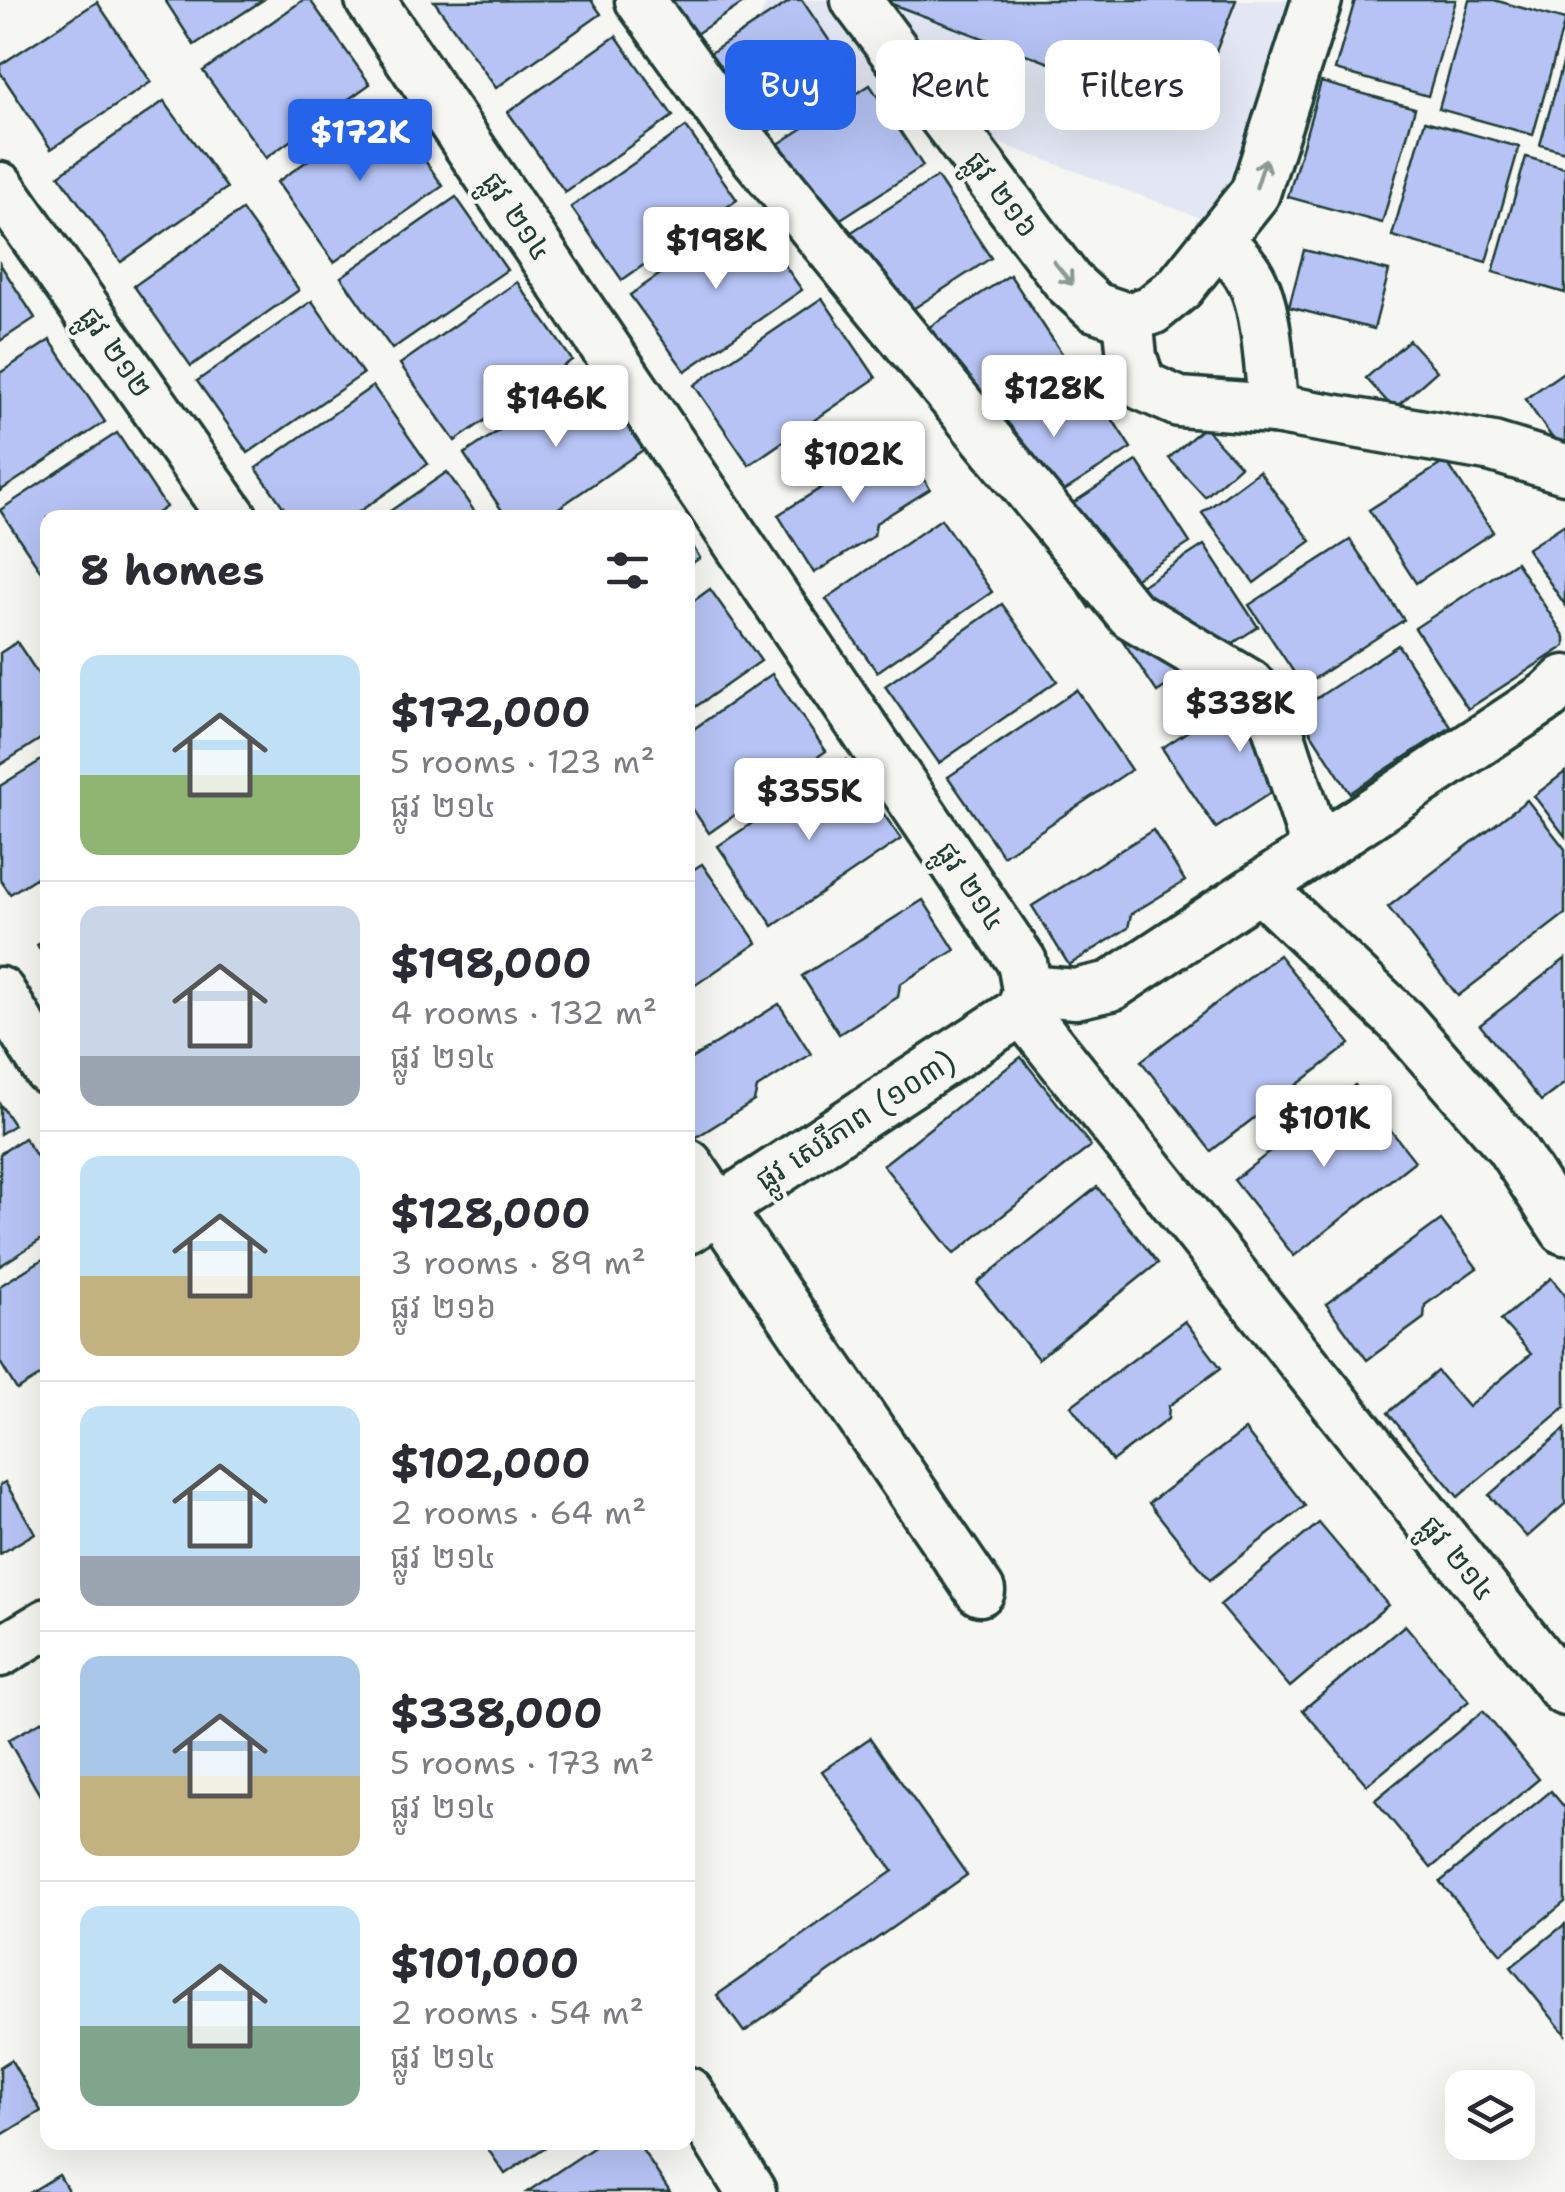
<!DOCTYPE html>
<html lang="en">
<head>
<meta charset="utf-8">
<style>
	body { margin:0; font-family:"Shantell Sans","Noto Sans Khmer",sans-serif; background:#f7f7f7; color:#2b2b33; height:100vh; display:flex; flex-direction:column; font-size:38px; white-space:nowrap }
	* { box-sizing:border-box; margin:0 }
	p { font-size:32px; color:#7c7c81 }
	.icon { flex:none; width:55px; height:55px; fill:none; stroke:currentColor; stroke-width:2; stroke-linecap:round; stroke-linejoin:round }
	.map { position:relative; flex:1; overflow:hidden }
	.sheet { position:absolute; left:40px; top:510px; width:655px; height:1640px; display:flex; flex-direction:column; background:#fff; border-radius:20px; box-shadow:0 10px 40px #0002 }
	.sheet>* { flex:none }
	.top-card { position:absolute; left:725px; top:40px; width:690px; height:90px; display:flex; gap:20px }
	.buttons { position:absolute; left:1445px; top:2070px; display:grid; gap:20px }
	.buttons a { display:grid; place-items:center; width:90px; height:90px; border-radius:20px; background:#fff; box-shadow:0 10px 40px #0002; font-size:50px }
	.price { position:absolute; translate:-50% -85px; padding:0 22px; border-radius:10px; background:#fff; color:#222; font-size:32px; line-height:65px; filter:drop-shadow(0 2px 5px #0008) }
	.price::after { content:''; position:absolute; left:50%; top:60px; width:30px; height:22px; margin-left:-15px; background:inherit; clip-path:polygon(0 0,100% 0,50% 100%) }
	.price.active { background:#2563eb; color:#fff }
	ul { padding:0; list-style:none }
	li { display:flex; align-items:center; gap:30px; height:250px; padding:0 40px }
	li+li { border-top:2px solid #e1e1e2 }
	li span { display:grid; place-items:center; flex:none; width:280px; height:200px; border-radius:20px; color:#555 }
	li>.icon { margin-inline-start:auto }
	span .icon { width:120px; height:120px; fill:#fffc; stroke-width:1 }
	li b { font-size:42px }
	h2 { display:flex; justify-content:space-between; align-items:center; height:120px; padding:0 40px; font-size:42px }
	.tag { padding:0 35px; border-radius:20px; background:#fff; box-shadow:0 10px 40px #0002; font-size:35px; line-height:90px }
	.tag.active { background:#2563eb; color:#fff }
	.map>svg:first-child { display:block }
</style>
</head>
<body>
<div class="map">
<svg width="1565" height="2192" viewBox="0 0 1565 2192">
	<rect width="100%" height="100%" fill="#f6f6f2"/>
	<filter id="ink" filterUnits="userSpaceOnUse"><feTurbulence type="fractalNoise" baseFrequency=".01" numOctaves="2"/><feDisplacementMap in="SourceGraphic" scale="20" xChannelSelector="R" yChannelSelector="G"/><feConvolveMatrix kernelMatrix="1 2 1 2 8 2 1 2 1" color-interpolation-filters="sRGB"/></filter>
	<g filter="url(#ink)">
		<!-- built -->
		<polygon fill="#e3e7f3" points="767,0 1335,0 1246,235 748,49"/>
		<!-- building -->
		<g fill="#b6c3f4" stroke="#1f3d34" stroke-width="2.5">
			<polygon points="165,0 263,0 194,45"/>
			<polygon points="303,0 310,0 370,84 266,158 203,71"/>
			<polygon points="591,0 601,14 496,88 434,1"/>
			<polygon points="650,0 748,0 679,45"/>
			<polygon points="792,0 802,0 853,76 752,142 698,61"/>
			<polygon points="881,0 1236,0 1191,116"/>
			<polygon points="1355,0 1456,0 1428,96 1335,70"/>
			<polygon points="1469,0 1494,0 1565,20 1533,135 1439,109"/>
			<polygon points="97,2 151,82 51,149 0,72 0,65"/>
			<polygon points="616,36 673,116 565,192 508,112"/>
			<polygon points="1565,56 1565,152 1540,145"/>
			<polygon points="1321,82 1415,108 1382,223 1288,197"/>
			<polygon points="870,85 923,166 822,231 769,150"/>
			<polygon points="164,101 227,188 121,262 59,175"/>
			<polygon points="386,106 443,186 334,262 277,182"/>
			<polygon points="1425,121 1519,147 1486,262 1392,236"/>
			<polygon points="686,127 737,200 622,280 571,207"/>
			<polygon points="1526,157 1565,168 1565,293 1493,272"/>
			<polygon points="937,177 991,258 890,324 836,242"/>
			<polygon points="456,197 507,270 392,349 341,277"/>
			<polygon points="242,210 299,290 191,366 134,286"/>
			<polygon points="748,213 802,290 685,371 630,295"/>
			<polygon points="1304,250 1389,271 1374,329 1289,307"/>
			<polygon points="0,264 35,318 0,341"/>
			<polygon points="1010,275 1063,355 963,421 909,340"/>
			<polygon points="517,282 572,360 455,441 400,364"/>
			<polygon points="822,298 876,378 749,465 694,385"/>
			<polygon points="312,301 363,374 248,453 197,381"/>
			<polygon points="50,340 105,422 0,491 0,373"/>
			<polygon points="1409,340 1437,371 1394,409 1366,378"/>
			<polygon points="1078,366 1131,448 1030,513 977,432"/>
			<polygon points="592,368 646,448 544,518 507,518 464,454"/>
			<polygon points="1565,371 1565,456 1525,399"/>
			<polygon points="373,386 428,464 350,518 291,518 256,468"/>
			<polygon points="1204,427 1240,466 1205,497 1169,458"/>
			<polygon points="117,433 166,507 150,518 48,518 48,582 0,510"/>
			<polygon points="899,439 930,489 876,523 874,536 814,573 778,515"/>
			<polygon points="1137,461 1190,543 1089,608 1036,527"/>
			<polygon points="1446,461 1493,532 1416,583 1369,510"/>
			<polygon points="1259,471 1311,541 1254,583 1202,513"/>
			<polygon points="447,472 479,518 380,518"/>
			<polygon points="941,519 992,592 877,672 826,599"/>
			<polygon points="1565,524 1565,605 1527,549"/>
			<polygon points="688,539 700,558 688,566"/>
			<polygon points="1350,540 1404,620 1303,686 1249,605"/>
			<polygon points="1204,545 1258,627 1157,692 1103,611"/>
			<polygon points="1516,562 1565,637 1565,646 1468,709 1415,628"/>
			<polygon points="710,589 761,661 688,712 688,605"/>
			<polygon points="1002,604 1057,681 939,763 885,686"/>
			<polygon points="17,642 48,689 48,734 0,765 0,653"/>
			<polygon points="1398,645 1451,727 1350,793 1297,711"/>
			<polygon points="772,674 826,751 709,833 688,802 688,733"/>
			<polygon points="1263,682 1317,763 1216,828 1162,748"/>
			<polygon points="1077,690 1131,770 1003,856 948,777"/>
			<polygon points="48,756 48,870 10,894 0,879 0,786"/>
			<polygon points="846,760 901,839 773,926 718,846"/>
			<polygon points="1565,772 1565,836 1534,796"/>
			<polygon points="1527,800 1565,849 1565,914 1458,996 1388,907"/>
			<polygon points="1153,830 1185,881 1131,914 1128,928 1069,965 1032,906"/>
			<polygon points="702,864 757,943 688,990 688,873"/>
			<polygon points="923,900 955,950 900,984 898,997 839,1034 802,976"/>
			<polygon points="48,939 48,962 37,945"/>
			<polygon points="1279,955 1350,1044 1211,1151 1141,1061"/>
			<polygon points="1565,959 1565,1083 1541,1101 1480,1025"/>
			<polygon points="779,1004 811,1054 757,1088 754,1101 695,1138 688,1126 688,1061"/>
			<polygon points="1021,1057 1091,1146 954,1254 883,1165"/>
			<polygon points="1355,1085 1415,1161 1294,1256 1234,1180"/>
			<polygon points="0,1104 14,1125 0,1134"/>
			<polygon points="24,1138 48,1173 48,1235 0,1266 0,1154"/>
			<polygon points="1097,1187 1158,1263 1038,1359 977,1283"/>
			<polygon points="1441,1220 1477,1268 1425,1305 1424,1318 1367,1360 1326,1304"/>
			<polygon points="48,1256 48,1371 17,1390 0,1362 0,1286"/>
			<polygon points="1551,1278 1565,1295 1565,1407 1458,1497 1388,1413 1437,1371 1468,1407 1531,1354 1501,1320"/>
			<polygon points="1185,1321 1221,1368 1169,1406 1168,1419 1112,1461 1071,1406"/>
			<polygon points="1565,1429 1565,1504 1527,1537 1489,1495"/>
			<polygon points="1245,1430 1305,1506 1210,1580 1149,1503"/>
			<polygon points="5,1482 35,1533 0,1554 0,1485"/>
			<polygon points="1319,1523 1388,1605 1290,1687 1220,1605"/>
			<polygon points="1405,1625 1469,1701 1367,1785 1303,1710"/>
			<polygon points="1483,1711 1539,1779 1431,1868 1375,1800"/>
			<polygon points="48,1718 48,1809 8,1740"/>
			<polygon points="870,1738 967,1875 744,2032 717,1995 893,1871 822,1771"/>
			<polygon points="1551,1791 1565,1808 1565,1902 1501,1954 1440,1882"/>
			<polygon points="1565,1924 1565,2034 1511,1967"/>
			<polygon points="11,2060 41,2111 0,2136 0,2067"/>
			<polygon points="483,2142 553,2142 505,2174"/>
			<polygon points="602,2142 637,2142 670,2192 527,2192"/>
			<polygon points="59,2175 69,2192 31,2192"/>
		</g>
		<g fill="none" stroke-linecap="round" stroke-linejoin="round">
			<defs>
				<g id="minor">
					<polyline points="370,0 1022,962 1027,990 1022,1010"/>
					<polyline points="640,0 736,133 1131,614 1249,684 1275,720 1317,850"/>
					<polyline points="856,0 1068,282 1095,307 1128,318"/>
					<polyline points="0,187 233,518"/>
					<path d="M 1218,239 C 1231,253 1245,265 1253,283 C 1268,313 1269,375 1274,409"/>
					<polyline points="1128,318 1132,357 1141,385 1179,402 1274,409 1493,447 1565,469"/>
					<polyline points="1128,318 1152,310 1180,287 1255,193 1317,0"/>
					<polyline points="1261,888 1403,1023 1510,1146 1565,1230"/>
					<polyline points="1027,990 1075,994 1111,986 1548,696 1565,680"/>
					<polyline points="0,992 48,1070"/>
					<polyline points="1022,1010 1565,1691"/>
					<polyline points="688,1164 980,1591"/>
					<polyline points="688,1229 1022,1010"/>
					<polyline points="0,1652 48,1623"/>
					<polyline points="688,2092 751,2192"/>
				</g>
			</defs>
			<!-- minor casing -->
			<use href="#minor" stroke="#1f3d34" stroke-width="55"/>
			<!-- minor -->
			<use href="#minor" stroke="#f6f6f2" stroke-width="48"/>
		</g>
		<!-- one-way arrows -->
		<defs><path id="oneway-shaft" d="M-6 0H5M1.5-3L5.5 0L1.5 3" fill="none" stroke-width="1.6" stroke-linecap="round" stroke-linejoin="round" transform="scale(2.5)"/></defs>
		<g stroke="#8a9a93">
			<use href="#oneway-shaft" transform="translate(1261 173) rotate(-72)"/>
			<use href="#oneway-shaft" transform="translate(1063 273) rotate(51)"/>
		</g>
	</g>
	<g text-anchor="middle" dominant-baseline="central" stroke-width="8" stroke-linejoin="round" paint-order="stroke">
		<!-- street labels -->
		<g font-size="30" fill="#1f3d34" stroke="#f6f6f2">
			<text transform="translate(1002 194) rotate(53)">ផ្លូវ ២១៦</text>
			<text transform="translate(517 216) rotate(56)">ផ្លូវ ២១៤</text>
			<text transform="translate(116 352) rotate(55)">ផ្លូវ ២១២</text>
			<text transform="translate(971 886) rotate(56)">ផ្លូវ ២១៤</text>
			<text transform="translate(855 1120) rotate(-33)">ផ្លូវ សេរីភាព (១០៣)</text>
			<text transform="translate(1458 1558) rotate(51)">ផ្លូវ ២១៤</text>
		</g>
	</g>
</svg>
<div class="buttons">
<a><svg class="icon" aria-label="layers" viewBox="0 0 24 24"><path d="M12 4l9 5-9 5-9-5zM3 14l9 5 9-5"/></svg></a>
</div>
<b class="price active" style="left:360px;top:184px">$172K</b>
<b class="price" style="left:716px;top:292px">$198K</b>
<b class="price" style="left:1054px;top:440px">$128K</b>
<b class="price" style="left:556px;top:450px">$146K</b>
<b class="price" style="left:853px;top:506px">$102K</b>
<b class="price" style="left:1240px;top:755px">$338K</b>
<b class="price" style="left:809px;top:843px">$355K</b>
<b class="price" style="left:1324px;top:1170px">$101K</b>
<div class="top-card">
<a class="tag active">Buy</a>
<a class="tag">Rent</a>
<a class="tag">Filters</a>
</div>
<section class="sheet">
<h2>8 homes<svg class="icon" aria-label="filters" viewBox="0 0 24 24"><path d="M4 7h16M4 17h16"/><circle cx="9" cy="7" r="2"/><circle cx="15" cy="17" r="2"/></svg></h2>
<ul>
<li><span style="background:linear-gradient(#bfe0f5 60%,#8fb573 0)"><svg class="icon" aria-label="home" viewBox="0 0 24 24"><path d="M3 11l9-7 9 7M6 9v11h12V9"/></svg></span><div><b>$172,000</b><p>5 rooms · 123 m²</p><p>ផ្លូវ ២១៤</p></div></li>
<li><span style="background:linear-gradient(#c9d6e8 75%,#9aa5b1 0)"><svg class="icon" aria-label="home" viewBox="0 0 24 24"><path d="M3 11l9-7 9 7M6 9v11h12V9"/></svg></span><div><b>$198,000</b><p>4 rooms · 132 m²</p><p>ផ្លូវ ២១៤</p></div></li>
<li><span style="background:linear-gradient(#bfe0f5 60%,#c2b280 0)"><svg class="icon" aria-label="home" viewBox="0 0 24 24"><path d="M3 11l9-7 9 7M6 9v11h12V9"/></svg></span><div><b>$128,000</b><p>3 rooms · 89 m²</p><p>ផ្លូវ ២១៦</p></div></li>
<li><span style="background:linear-gradient(#bfe0f5 75%,#9aa5b1 0)"><svg class="icon" aria-label="home" viewBox="0 0 24 24"><path d="M3 11l9-7 9 7M6 9v11h12V9"/></svg></span><div><b>$102,000</b><p>2 rooms · 64 m²</p><p>ផ្លូវ ២១៤</p></div></li>
<li><span style="background:linear-gradient(#a9c7e8 60%,#c2b280 0)"><svg class="icon" aria-label="home" viewBox="0 0 24 24"><path d="M3 11l9-7 9 7M6 9v11h12V9"/></svg></span><div><b>$338,000</b><p>5 rooms · 173 m²</p><p>ផ្លូវ ២១៤</p></div></li>
<li><span style="background:linear-gradient(#bfe0f5 60%,#7fa58c 0)"><svg class="icon" aria-label="home" viewBox="0 0 24 24"><path d="M3 11l9-7 9 7M6 9v11h12V9"/></svg></span><div><b>$101,000</b><p>2 rooms · 54 m²</p><p>ផ្លូវ ២១៤</p></div></li>
</ul>
</section>
</div>
</body>
</html>
